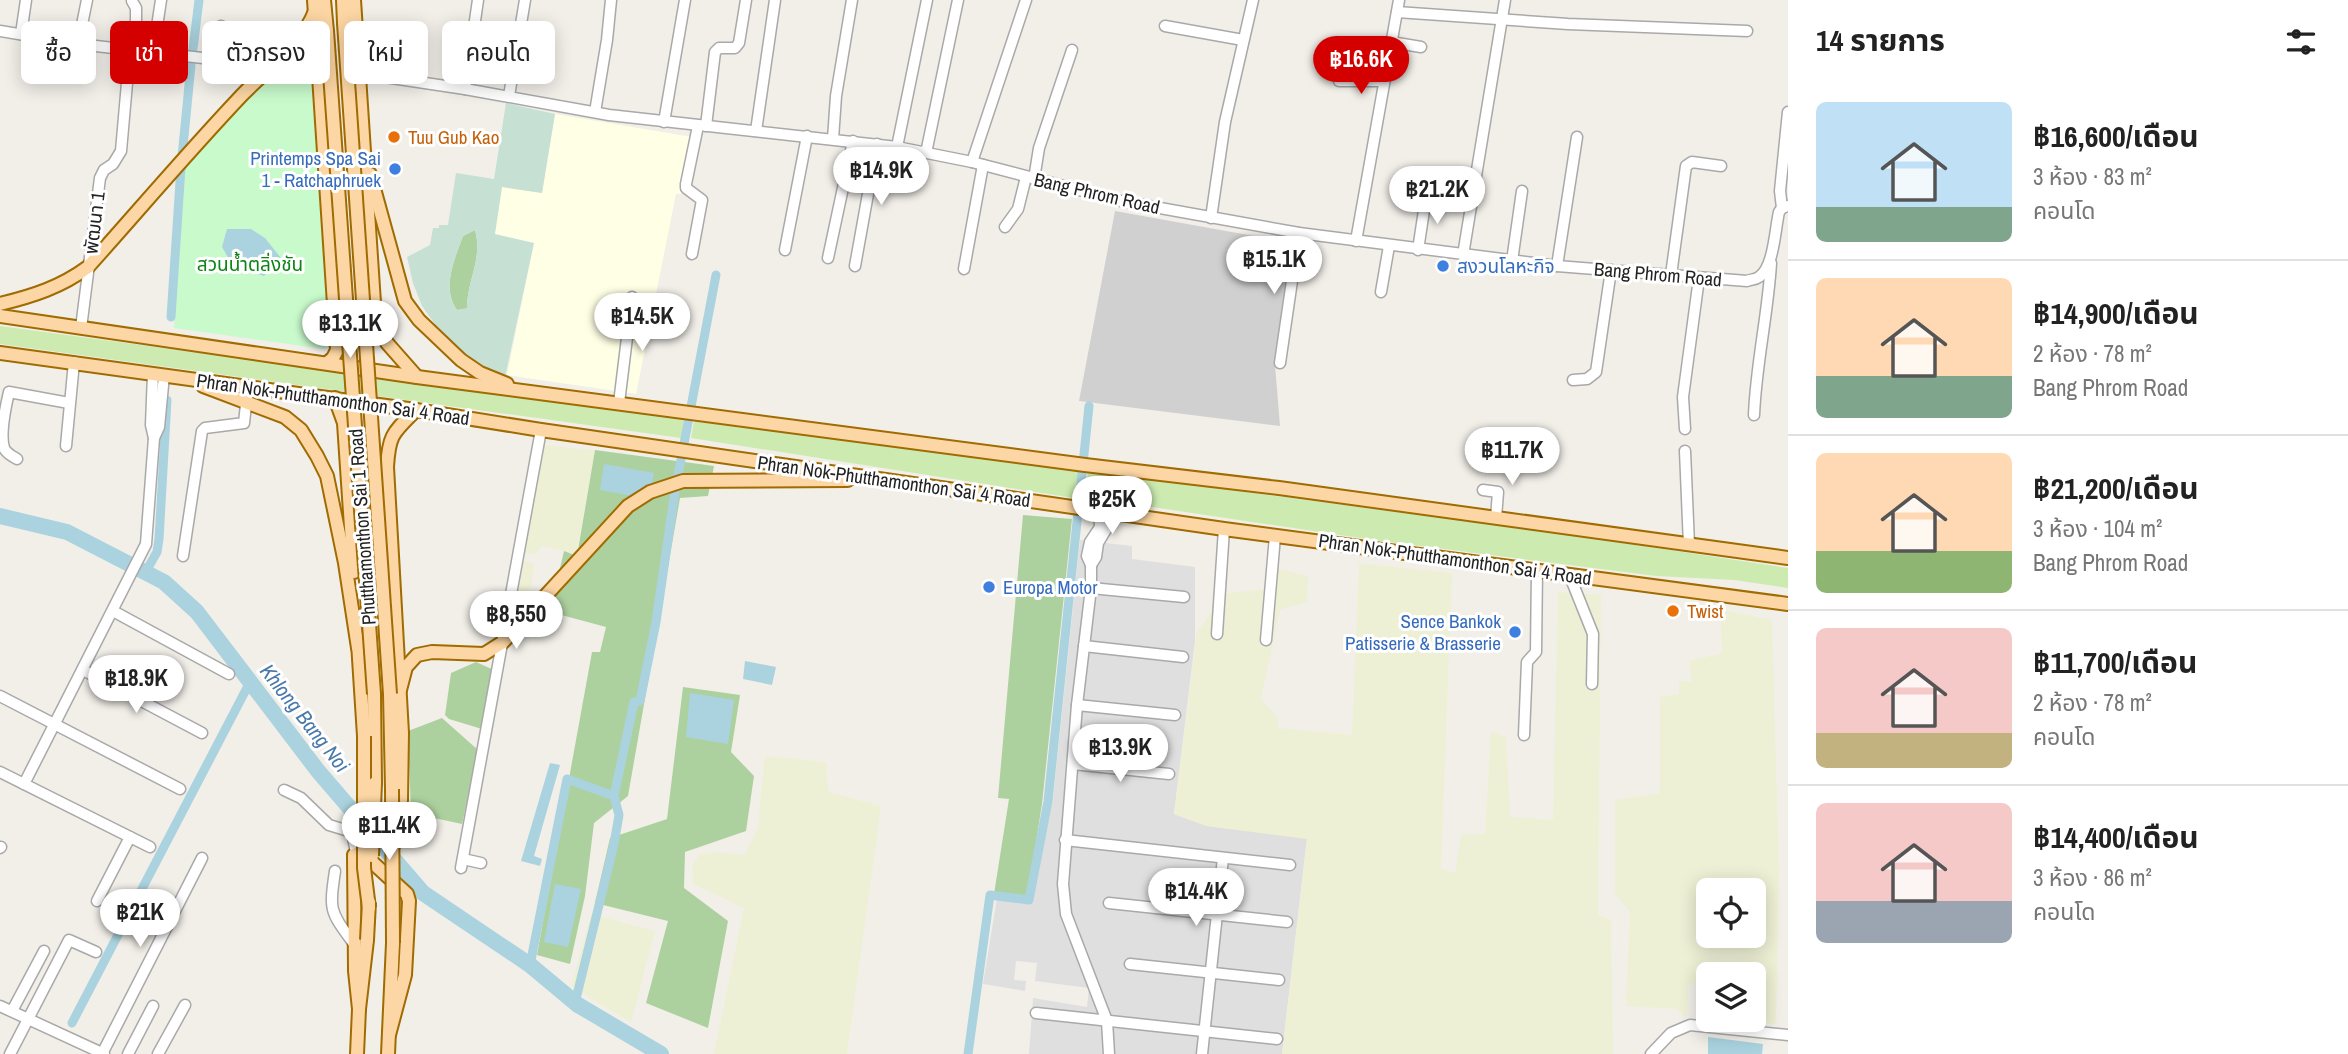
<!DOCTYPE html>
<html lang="th">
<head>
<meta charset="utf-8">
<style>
	body { margin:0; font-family:"Archivo Narrow","Noto Sans Thai",sans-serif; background:#f2f2f2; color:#222; height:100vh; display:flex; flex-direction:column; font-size:26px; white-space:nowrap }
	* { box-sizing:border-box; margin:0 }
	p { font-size:23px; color:#767676 }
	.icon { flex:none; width:38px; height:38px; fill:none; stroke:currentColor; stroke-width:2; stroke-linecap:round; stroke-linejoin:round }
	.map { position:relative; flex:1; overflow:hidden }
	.side { display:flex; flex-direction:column; background:#fff; width:560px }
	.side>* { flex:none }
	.banner { position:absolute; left:21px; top:21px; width:665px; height:63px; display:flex; gap:14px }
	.controls { position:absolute; left:1696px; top:878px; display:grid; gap:14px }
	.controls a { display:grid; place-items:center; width:70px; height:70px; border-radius:10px; background:#fff; box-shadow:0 4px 18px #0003; font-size:35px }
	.price { position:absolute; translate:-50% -60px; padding:0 16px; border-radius:24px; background:#fff; color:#222; font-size:23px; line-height:46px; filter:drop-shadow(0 2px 4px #0008) }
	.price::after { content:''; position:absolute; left:50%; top:42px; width:21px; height:16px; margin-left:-10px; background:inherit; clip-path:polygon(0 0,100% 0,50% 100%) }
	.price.active { background:#d40000; color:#fff }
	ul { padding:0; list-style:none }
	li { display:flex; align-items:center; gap:21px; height:175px; padding:0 28px }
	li+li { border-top:2px solid #e0e0e0 }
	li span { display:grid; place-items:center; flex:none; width:196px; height:140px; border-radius:10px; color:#555 }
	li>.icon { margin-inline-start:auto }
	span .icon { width:84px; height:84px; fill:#fffc; stroke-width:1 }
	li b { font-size:30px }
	h2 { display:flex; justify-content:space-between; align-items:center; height:84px; padding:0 28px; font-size:30px }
	.tag { padding:0 24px; border-radius:10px; background:#fff; box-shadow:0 4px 18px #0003; font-size:24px; line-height:63px }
	.tag.active { background:#d40000; color:#fff }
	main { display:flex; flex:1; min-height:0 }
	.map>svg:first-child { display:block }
</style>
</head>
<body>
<main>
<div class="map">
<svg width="1788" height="1054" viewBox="0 0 1788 1054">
	<rect width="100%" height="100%" fill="#f2efe9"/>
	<!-- residential -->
	<polygon fill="#e0dfdf" points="1080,540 1132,546 1132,559 1195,567 1195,641 1174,814 1207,826 1307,838 1282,1054 1029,1054 1033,998 1087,1007 1089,988 1035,981 1037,963 1016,961 1014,980 1026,981 1025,991 983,984 997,898 1030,903 1034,888 1053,799"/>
	<!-- education -->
	<polygon fill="#ffffe5" points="555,114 692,137 681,194 676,194 636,394 507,375 534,243 494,235 502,187 542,193"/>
	<!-- religious -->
	<polygon fill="#d0d0d0" points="1115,211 1293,243 1275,365 1280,426 1079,401"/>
	<!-- farmland -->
	<g fill="#eef0d5" fill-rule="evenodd">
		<polygon points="543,445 595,450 576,557 564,551 542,546 536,554 524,553"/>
		<polygon points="522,560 534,564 529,598 516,595"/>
		<polygon points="1359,563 1452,573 1441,869 1455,873 1461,835 1485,834 1491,731 1506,737 1510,817 1553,820 1558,592 1601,595 1598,915 1611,920 1613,1054 1282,1054 1307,839 1207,826 1174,814 1197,631 1227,593 1276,588 1276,568 1308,576 1307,602 1280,610 1261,699 1277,716 1279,728 1352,735"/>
		<path d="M 1720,609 L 1772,620 L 1779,871 L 1776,1024 L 1741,1022 L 1754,1020 L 1754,975 L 1708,975 L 1708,985 L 1689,984 L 1686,1018 L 1677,1009 L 1626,1006 L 1630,912 L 1615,893 L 1615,800 L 1660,793 L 1660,697 L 1679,694 L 1679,681 L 1692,682 L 1689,661 L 1722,653 ZM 1708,891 L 1754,891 L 1754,936 L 1708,936 Z"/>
		<polygon points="765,756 826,762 828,792 881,806 847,1054 714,1054 744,908 693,884 692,867 699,854 718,852 745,855 758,827"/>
		<polygon points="591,914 655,931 631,1022 571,987"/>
	</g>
	<!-- grass -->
	<g fill="#cdebb0">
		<polygon points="0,326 684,418 681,438 0,344"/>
		<polygon points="694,421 1079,469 1074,498 691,438"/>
		<polygon points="1088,471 1585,537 1788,568 1788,588 1734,580 1656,576 1373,540 1085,497"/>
	</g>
	<!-- forest -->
	<g fill="#add19e">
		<path d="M 475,230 C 483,260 467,279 467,309 L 457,310 C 441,288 455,258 463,236 Z"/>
		<polygon points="595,450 714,466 708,496 680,498 628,796 594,823 585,896 570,964 537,955 592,652 600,652 606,627 554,613 558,577 564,551 577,556"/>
		<polygon points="1023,515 1072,519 1042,804 1027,899 994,894 1009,799 998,798"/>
		<polygon points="476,662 494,670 482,729 449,719 445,715 451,673"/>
		<polygon points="683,687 740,695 731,752 754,776 746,831 685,852 684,888 728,921 708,1028 646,1003 668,921 595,903 610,838 667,819"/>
		<polygon points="442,718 478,750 462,824 411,813 408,731"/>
	</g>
	<!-- wetland -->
	<path fill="#c6e0d4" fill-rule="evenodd" d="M 506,103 L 555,114 L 542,193 L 502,187 L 495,234 L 534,243 L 505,377 L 480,373 L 442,334 L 422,306 L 413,283 L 407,257 L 430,245 L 433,228 L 439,228 L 439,225 L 448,225 L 456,173 L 494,179 ZM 475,230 C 483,258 467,281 467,308 L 457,310 C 441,289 455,258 463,236 Z"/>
	<!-- park -->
	<polygon fill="#c8facc" points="267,73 311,76 329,340 324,349 174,328 185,158"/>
	<!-- water -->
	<g fill="#aad3df">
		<polygon points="227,229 251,229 265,238 281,258 264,276 233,266 222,247"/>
		<polygon points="604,464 654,473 649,499 600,490"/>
		<polygon points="745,661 776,667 772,685 743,679"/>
		<polygon points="690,693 734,700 728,744 686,737"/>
		<polygon points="550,763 560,765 534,856 542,859 540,866 521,861"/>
		<polygon points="555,884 581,889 568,947 544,942"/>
		<polygon points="1708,1037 1763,1044 1762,1054 1708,1054"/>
	</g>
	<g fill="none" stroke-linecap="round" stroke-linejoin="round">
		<!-- canal -->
		<g stroke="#aad3df" stroke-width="9">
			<polyline points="193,49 199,0"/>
			<polyline points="171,317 181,167 191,65"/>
			<polyline points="145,573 157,552 159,539 167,400"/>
			<polyline points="530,965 567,779 614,796 634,702 640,701 656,622 675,491 716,275"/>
			<polyline points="575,1003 614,844 619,815 614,796"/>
			<polyline points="72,1023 250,682"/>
			<polyline points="968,1054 990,895 1029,900 1048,801 1089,406"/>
		</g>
		<!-- river -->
		<polyline stroke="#aad3df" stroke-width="16" points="0,516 67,532 164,582 197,612 318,771 423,893 530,965 578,1005 661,1054"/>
		<defs>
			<g id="minor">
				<polyline points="1397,12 1568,24 1747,31"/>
				<polyline points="1165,26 1243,40"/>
				<polyline points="0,31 78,44 319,71"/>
				<polyline points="21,34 26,0"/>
				<polyline points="1391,42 1421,47"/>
				<polyline points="78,44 87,0"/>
				<polyline points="153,53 161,0"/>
				<polyline points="216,60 221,26"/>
				<path d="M 358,73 L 465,89 L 609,115 L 897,147 L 972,162 L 1121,201 L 1299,233 L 1557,266 L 1747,281 C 1751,279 1755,280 1759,277 C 1774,267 1775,229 1779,212 L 1782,208 L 1788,206"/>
				<polyline points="1339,81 1384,81"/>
				<polyline points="465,89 478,0"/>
				<polyline points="509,96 525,0"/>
				<polyline points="595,112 607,40 611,0"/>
				<polyline points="664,122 685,0"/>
				<polyline points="706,126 715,52 719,48 735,48 739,43 746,0"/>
				<polyline points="756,131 775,0"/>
				<polyline points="833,139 836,96 852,0"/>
				<polyline points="897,147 927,0"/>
				<polyline points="926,153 958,0"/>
				<polyline points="972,162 1026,0"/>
				<polyline points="1034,179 1039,148 1072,50"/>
				<polyline points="1782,208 1780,191 1788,112"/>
				<polyline points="1211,218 1225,122 1253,0"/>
				<polyline points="1005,227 1018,209 1026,177"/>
				<polyline points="1356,241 1399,0"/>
				<polyline points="785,250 807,136"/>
				<polyline points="1418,250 1426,197"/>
				<polyline points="692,254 702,200 686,188 686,184 698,126"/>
				<polyline points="1463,255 1505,0"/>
				<polyline points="828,258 853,141"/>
				<polyline points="1512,261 1522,191"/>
				<polyline points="855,266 877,144"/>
				<polyline points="1557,266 1577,137"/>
				<polyline points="964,269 983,165"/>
				<polyline points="1671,275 1686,166 1692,162 1721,166"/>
				<polyline points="1381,292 1389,246"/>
				<polyline points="81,328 100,178 104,170 113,164 121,151 130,49 136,20 136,8 132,1"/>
				<polyline points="1280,363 1299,233"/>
				<polyline points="153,374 151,425 154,438 159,427 164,375"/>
				<polyline points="1573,380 1587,379 1596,372 1611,270"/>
				<polyline points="619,403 632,297"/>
				<path d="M 1754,415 C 1756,364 1768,314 1771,263"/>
				<polyline points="1685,429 1683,397 1699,278"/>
				<polyline points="66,446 74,362"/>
				<polyline points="1685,451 1689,545"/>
				<path d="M 17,459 C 12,456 6,453 4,448 C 0,435 6,405 9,392 L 69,403"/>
				<polyline points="1483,490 1498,492 1496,518"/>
				<polyline points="1099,510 1100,527 1090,542 1087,556 1091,565 1091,588 1077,705 1063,884 1066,914 1107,1021 1109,1054"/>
				<polyline points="183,556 202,431 205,428 244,423 248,386"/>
				<polyline points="1091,565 1096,557 1098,543 1116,513"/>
				<polyline points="1569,574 1593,634 1592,684"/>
				<polyline points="1091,588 1184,597"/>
				<polyline points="113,611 229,674"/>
				<polyline points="1217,634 1224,529"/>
				<polyline points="1266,640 1275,536"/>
				<polyline points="1084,646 1183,657"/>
				<polyline points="83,670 202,733"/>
				<polyline points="0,696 180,789"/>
				<polyline points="1077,705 1175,715"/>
				<polyline points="1524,735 1527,662 1536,652 1537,570"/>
				<polyline points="1073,764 1169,774"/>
				<polyline points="0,772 150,847"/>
				<polyline points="24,784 146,544 154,438"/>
				<polyline points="284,790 301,798 329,825 352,832 356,853"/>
				<polyline points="1065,840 1290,865"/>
				<polyline points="0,848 1,847"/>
				<polyline points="463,859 481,863"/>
				<polyline points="461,868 541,430"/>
				<path d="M 335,871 C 329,912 330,911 354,944"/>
				<polyline points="97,901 130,837"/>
				<polyline points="1109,903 1287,922"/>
				<polyline points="1130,964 1279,980"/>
				<polyline points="0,1006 104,1054"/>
				<polyline points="12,1011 44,951"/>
				<polyline points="1036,1013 1277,1039"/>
				<polyline points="10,1054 69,940 96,952"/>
				<polyline points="102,1054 202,858"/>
				<polyline points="128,1054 153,1006"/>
				<polyline points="158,1054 185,1005"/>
				<polyline points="1202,1054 1223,858"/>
				<polyline points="1651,1054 1671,1033 1690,1025 1788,1035"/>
			</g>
			<g id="major">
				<polyline points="314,0 337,350 333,358 327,363"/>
				<polyline points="324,0 327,31"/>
				<polyline points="343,0 344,23"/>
				<polyline points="354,0 375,318 387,343 417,377"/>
				<polyline points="370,174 405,301 419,320 461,360 480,373 507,384"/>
				<path d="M 0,304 C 33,296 61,287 88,267 C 139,210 189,151 242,95 C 267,69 302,45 315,11"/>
				<polyline points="0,316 417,377 1085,465 1279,488 1788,558"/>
				<polyline points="0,353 416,410 541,430 1224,529 1788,604"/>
				<polyline points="203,386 285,417 301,430 317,456 327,476 345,563 358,648"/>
				<polyline points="335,398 344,423 354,572"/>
				<polyline points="358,643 364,736"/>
				<polyline points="400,690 406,667 417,655 432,652 484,654 503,642 628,506 650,492 683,481 848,480"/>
				<polyline points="374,694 375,783"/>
				<polyline points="390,694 392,789"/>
				<path d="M 395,843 L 401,800 L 402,733 L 387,467 C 389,434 393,433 416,410"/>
				<polyline points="359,1009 355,971 354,855 361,852 407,894 409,901 405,975 389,1035"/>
				<polyline points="357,1054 359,1009 367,940"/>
				<polyline points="388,1054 393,943"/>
			</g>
		</defs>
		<!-- minor casing -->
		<use href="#minor" stroke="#a9a9a9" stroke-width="13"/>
		<!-- major casing -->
		<use href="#major" stroke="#a06b00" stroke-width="16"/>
		<!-- minor -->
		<use href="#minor" stroke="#fff" stroke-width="10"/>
		<!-- major -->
		<use href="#major" stroke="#fcd6a4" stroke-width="12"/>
		<defs>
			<g id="major-bridge">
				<polyline points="344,23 390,694"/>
				<polyline points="327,31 374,694"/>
				<polyline points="364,736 364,868 369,908"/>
				<polyline points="392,789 393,943"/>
				<polyline points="372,856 375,783"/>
				<polyline points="367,940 369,902"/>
			</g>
		</defs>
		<!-- major-bridge casing -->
		<use href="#major-bridge" stroke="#a06b00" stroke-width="16" stroke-linecap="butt"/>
		<!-- major-bridge -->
		<use href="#major-bridge" stroke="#fcd6a4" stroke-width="12"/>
	</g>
	<!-- markers -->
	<g fill="#e8710a" stroke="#fff" stroke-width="2.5">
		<circle cx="394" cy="137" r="7"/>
		<circle cx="1673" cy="611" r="7"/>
	</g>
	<g fill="#3f7fe0" stroke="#fff" stroke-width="2.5">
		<circle cx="395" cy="169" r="7"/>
		<circle cx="1443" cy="266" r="7"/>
		<circle cx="989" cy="587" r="7"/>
		<circle cx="1515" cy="632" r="7"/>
	</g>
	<g text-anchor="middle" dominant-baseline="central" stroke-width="6" stroke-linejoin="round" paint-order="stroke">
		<!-- food labels -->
		<g font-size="19" fill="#c56008" stroke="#fff" text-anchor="start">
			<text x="408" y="137">Tuu Gub Kao</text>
			<text x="1687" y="611">Twist</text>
		</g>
		<!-- shop labels -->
		<g font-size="19" fill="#366cbe" stroke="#fff" text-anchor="end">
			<text x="381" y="158">Printemps Spa Sai<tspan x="381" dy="22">1 - Ratchaphruek</tspan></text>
			<text x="1457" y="266" text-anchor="start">สงวนโลหะกิจ</text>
			<text x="1003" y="587" text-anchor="start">Europa Motor</text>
			<text x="1501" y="621">Sence Bankok<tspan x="1501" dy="22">Patisserie &amp; Brasserie</tspan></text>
		</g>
		<!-- street labels -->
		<g font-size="19" fill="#222" stroke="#fff">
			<text transform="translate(1097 193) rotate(13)">Bang Phrom Road</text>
			<text transform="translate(94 223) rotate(-83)">พัฒนา 1</text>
			<text transform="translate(1658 274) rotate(5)">Bang Phrom Road</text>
			<text transform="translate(333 399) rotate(8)">Phran Nok-Phutthamonthon Sai 4 Road</text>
			<text transform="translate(894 481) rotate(8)">Phran Nok-Phutthamonthon Sai 4 Road</text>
			<text transform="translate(362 527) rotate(-94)">Phutthamonthon Sai 1 Road</text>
			<text transform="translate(1455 559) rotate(8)">Phran Nok-Phutthamonthon Sai 4 Road</text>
		</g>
		<!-- park labels -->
		<g font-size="19" fill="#0c8416" stroke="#fff">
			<text x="250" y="264">สวนน้ำตลิ่งชัน</text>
		</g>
		<!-- water labels -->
		<g font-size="21" font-style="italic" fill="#4a7aab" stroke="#fff">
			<text transform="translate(305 718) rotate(52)">Khlong Bang Noi</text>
		</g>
	</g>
</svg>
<div class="controls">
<a><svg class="icon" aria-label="locate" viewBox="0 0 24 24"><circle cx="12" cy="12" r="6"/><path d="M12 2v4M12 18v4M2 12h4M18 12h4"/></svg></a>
<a><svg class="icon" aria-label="layers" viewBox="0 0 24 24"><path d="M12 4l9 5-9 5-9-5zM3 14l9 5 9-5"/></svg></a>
</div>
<b class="price active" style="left:1361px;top:96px">฿16.6K</b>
<b class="price" style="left:881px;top:207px">฿14.9K</b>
<b class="price" style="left:1437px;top:226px">฿21.2K</b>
<b class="price" style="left:1274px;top:296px">฿15.1K</b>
<b class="price" style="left:642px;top:353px">฿14.5K</b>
<b class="price" style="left:350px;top:360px">฿13.1K</b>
<b class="price" style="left:1512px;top:487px">฿11.7K</b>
<b class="price" style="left:1112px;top:536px">฿25K</b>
<b class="price" style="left:516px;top:651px">฿8,550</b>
<b class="price" style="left:136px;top:715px">฿18.9K</b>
<b class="price" style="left:1120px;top:784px">฿13.9K</b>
<b class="price" style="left:389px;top:862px">฿11.4K</b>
<b class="price" style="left:1196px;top:928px">฿14.4K</b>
<b class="price" style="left:140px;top:949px">฿21K</b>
<div class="banner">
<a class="tag">ซื้อ</a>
<a class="tag active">เช่า</a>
<a class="tag">ตัวกรอง</a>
<a class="tag">ใหม่</a>
<a class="tag">คอนโด</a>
</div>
</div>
<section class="side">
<h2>14 รายการ<svg class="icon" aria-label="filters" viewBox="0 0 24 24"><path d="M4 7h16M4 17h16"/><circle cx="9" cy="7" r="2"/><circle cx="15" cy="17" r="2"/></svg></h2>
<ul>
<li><span style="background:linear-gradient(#bfe0f5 75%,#7fa58c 0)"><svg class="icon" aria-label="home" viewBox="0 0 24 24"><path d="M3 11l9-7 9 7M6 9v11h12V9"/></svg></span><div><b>฿16,600/เดือน</b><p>3 ห้อง · 83 m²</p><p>คอนโด</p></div></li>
<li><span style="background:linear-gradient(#ffd9b3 70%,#7fa58c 0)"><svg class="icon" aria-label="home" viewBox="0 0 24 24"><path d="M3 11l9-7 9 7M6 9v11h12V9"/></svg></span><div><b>฿14,900/เดือน</b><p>2 ห้อง · 78 m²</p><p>Bang Phrom Road</p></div></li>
<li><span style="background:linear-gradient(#ffd9b3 70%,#8fb573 0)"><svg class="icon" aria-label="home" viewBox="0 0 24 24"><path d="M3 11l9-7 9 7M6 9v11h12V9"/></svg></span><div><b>฿21,200/เดือน</b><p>3 ห้อง · 104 m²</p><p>Bang Phrom Road</p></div></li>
<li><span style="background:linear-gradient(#f6c9c9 75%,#c2b280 0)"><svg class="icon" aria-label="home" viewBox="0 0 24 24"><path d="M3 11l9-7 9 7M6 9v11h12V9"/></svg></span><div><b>฿11,700/เดือน</b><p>2 ห้อง · 78 m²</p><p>คอนโด</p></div></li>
<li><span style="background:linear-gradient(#f6c9c9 70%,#9aa5b1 0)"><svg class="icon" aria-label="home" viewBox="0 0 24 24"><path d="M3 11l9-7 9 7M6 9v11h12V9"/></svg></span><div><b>฿14,400/เดือน</b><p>3 ห้อง · 86 m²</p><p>คอนโด</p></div></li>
</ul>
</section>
</main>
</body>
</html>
